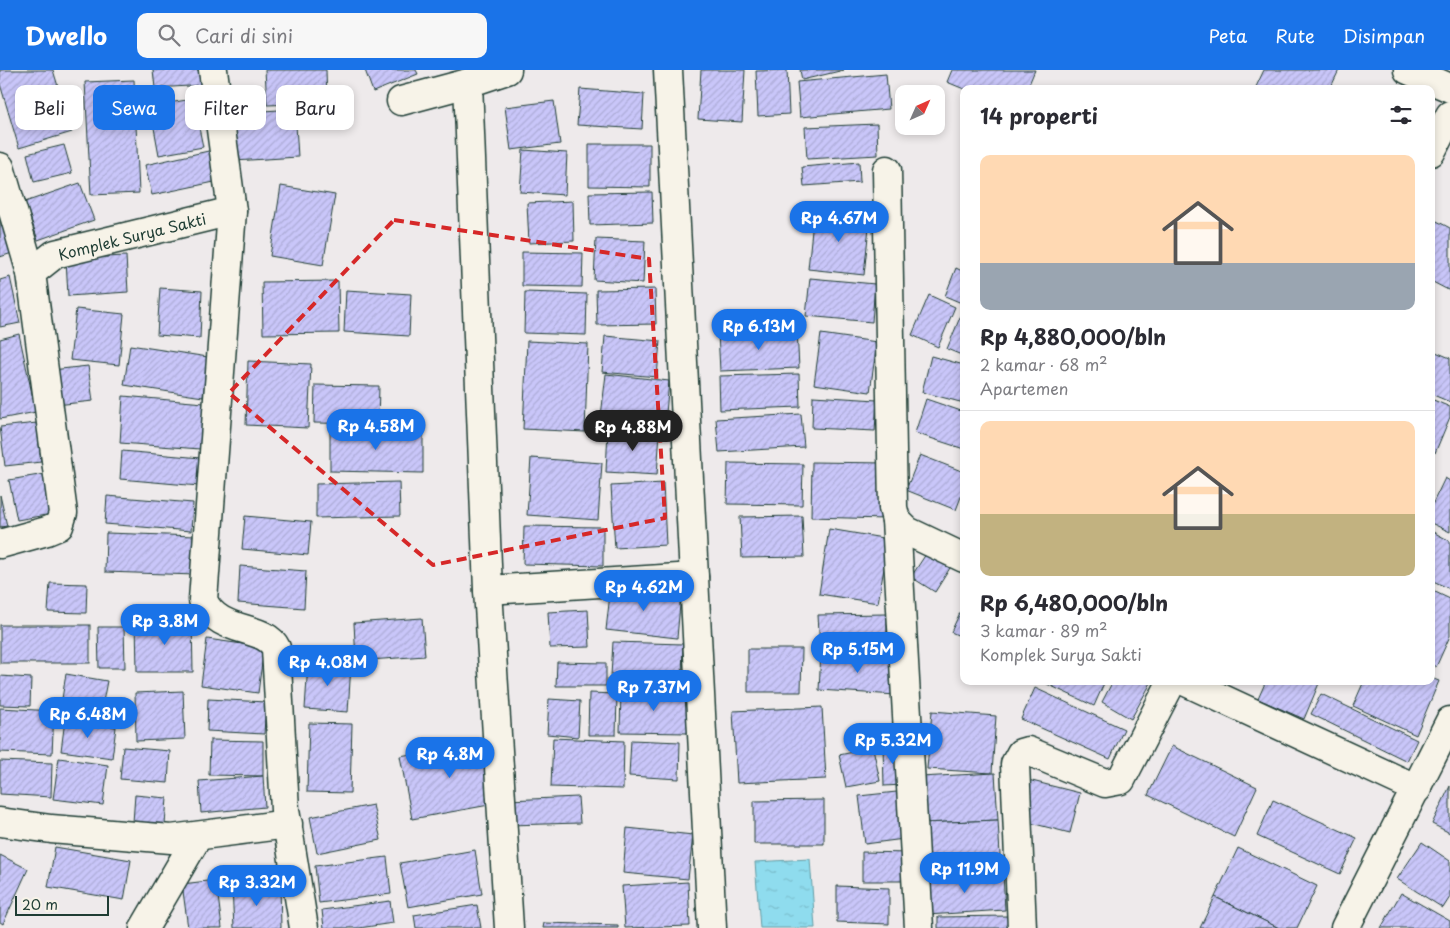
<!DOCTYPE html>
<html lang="id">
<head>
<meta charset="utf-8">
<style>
	body { margin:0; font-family:"Playpen Sans",sans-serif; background:#f7f7f7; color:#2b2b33; height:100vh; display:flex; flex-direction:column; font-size:19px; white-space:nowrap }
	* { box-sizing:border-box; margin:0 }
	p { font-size:16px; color:#7c7c81 }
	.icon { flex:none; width:28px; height:28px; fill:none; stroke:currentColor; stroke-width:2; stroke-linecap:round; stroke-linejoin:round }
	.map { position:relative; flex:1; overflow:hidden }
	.details { position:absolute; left:960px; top:15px; width:475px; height:600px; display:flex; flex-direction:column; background:#fff; border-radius:10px; box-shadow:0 2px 8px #0003 }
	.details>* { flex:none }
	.hud { position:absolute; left:15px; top:15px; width:475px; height:45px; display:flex; gap:10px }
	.needle { width:32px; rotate:45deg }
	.fabs { position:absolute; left:895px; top:15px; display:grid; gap:10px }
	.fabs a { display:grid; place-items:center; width:50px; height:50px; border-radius:10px; background:#fff; box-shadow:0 2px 8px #0003; font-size:25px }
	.scale { position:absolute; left:15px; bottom:12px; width:94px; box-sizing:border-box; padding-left:5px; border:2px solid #1f3d34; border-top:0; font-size:14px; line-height:18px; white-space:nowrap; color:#1f3d34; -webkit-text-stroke:4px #f7f3e8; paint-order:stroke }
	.price { position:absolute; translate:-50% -42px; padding:0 11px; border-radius:18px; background:#1a73e8; color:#fff; font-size:16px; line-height:32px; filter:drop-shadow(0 1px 2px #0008) }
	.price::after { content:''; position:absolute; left:50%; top:30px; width:15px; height:11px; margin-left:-8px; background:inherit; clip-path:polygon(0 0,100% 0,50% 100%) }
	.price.selected { background:#222; color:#fff }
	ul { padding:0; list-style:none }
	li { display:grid; align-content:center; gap:10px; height:265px; padding:0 20px }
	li+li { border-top:1px solid #e1e1e2 }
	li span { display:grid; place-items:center; height:155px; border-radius:10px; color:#555 }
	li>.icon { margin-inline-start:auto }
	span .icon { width:90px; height:90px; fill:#fffc; stroke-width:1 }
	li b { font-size:21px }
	h2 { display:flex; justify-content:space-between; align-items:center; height:60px; padding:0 20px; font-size:21px }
	.pill { padding:0 18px; border-radius:10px; background:#fff; box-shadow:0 2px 8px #0003; font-size:18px; line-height:45px }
	.pill.selected { background:#1a73e8; color:#fff }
	header { display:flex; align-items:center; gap:30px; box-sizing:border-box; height:70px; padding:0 25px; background:#1a73e8; color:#fff }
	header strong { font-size:24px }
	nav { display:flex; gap:28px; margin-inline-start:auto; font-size:18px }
	.search { width:350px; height:45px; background:#f7f7f7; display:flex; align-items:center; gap:12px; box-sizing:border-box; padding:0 18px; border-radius:10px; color:#7c7c81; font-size:19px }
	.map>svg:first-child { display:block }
</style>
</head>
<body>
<header>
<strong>Dwello</strong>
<div class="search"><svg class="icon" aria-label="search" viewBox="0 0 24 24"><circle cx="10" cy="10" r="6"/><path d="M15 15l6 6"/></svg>Cari di sini</div>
<nav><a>Peta</a><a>Rute</a><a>Disimpan</a></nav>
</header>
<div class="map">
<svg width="1450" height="858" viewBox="0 0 1450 858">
	<defs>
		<pattern id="water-ripples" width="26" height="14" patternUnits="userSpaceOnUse" patternTransform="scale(1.25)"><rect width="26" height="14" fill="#8fdcee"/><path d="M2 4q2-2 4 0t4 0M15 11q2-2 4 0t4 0" fill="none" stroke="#7bbecd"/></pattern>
		<pattern id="building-hatch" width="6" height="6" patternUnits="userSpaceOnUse" patternTransform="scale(1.25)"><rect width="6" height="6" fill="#c9c6f9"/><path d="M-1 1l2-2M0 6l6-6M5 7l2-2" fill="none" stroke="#acabd6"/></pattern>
	</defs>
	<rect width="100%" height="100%" fill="#eeeaeb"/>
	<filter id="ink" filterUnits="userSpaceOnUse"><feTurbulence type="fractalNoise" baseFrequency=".02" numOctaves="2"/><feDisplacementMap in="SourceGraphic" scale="10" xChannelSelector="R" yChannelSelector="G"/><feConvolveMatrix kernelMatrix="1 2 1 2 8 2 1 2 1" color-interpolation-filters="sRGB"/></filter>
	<g filter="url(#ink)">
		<!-- water -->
		<polygon fill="url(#water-ripples)" stroke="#629ca4" points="810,789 815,858 760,858 755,792"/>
		<!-- building -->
		<g fill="url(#building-hatch)" stroke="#1f3d34">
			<polygon points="0,0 53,0 72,62 19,78 0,14"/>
			<polygon points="153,0 205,0 206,15 155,18"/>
			<polygon points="265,0 326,0 327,33 267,35"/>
			<polygon points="365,0 416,0 418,4 373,22"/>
			<polygon points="701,0 745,0 742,52 698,49"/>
			<polygon points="787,0 789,44 758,46 756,1"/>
			<polygon points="800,0 844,0 802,10"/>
			<polygon points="952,0 1035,0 1027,19 964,19 947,12"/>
			<polygon points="1264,0 1339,0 1330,19 1255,19"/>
			<polygon points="886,4 889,39 800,47 797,12"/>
			<polygon points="134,10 139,123 91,125 85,12"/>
			<polygon points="580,19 644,24 642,59 577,55"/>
			<polygon points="193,29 203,77 159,85 150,36"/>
			<polygon points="554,31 560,74 511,80 505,37"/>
			<polygon points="295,39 298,87 234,91 231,43"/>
			<polygon points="877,54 878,85 807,89 805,57"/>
			<polygon points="589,74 650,74 650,117 589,116"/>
			<polygon points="64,75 72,103 34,112 27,84"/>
			<polygon points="213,80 219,111 152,125 145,95"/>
			<polygon points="523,80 567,83 565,125 520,122"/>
			<polygon points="859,92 860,112 804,116 802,97"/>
			<polygon points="80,113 94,150 38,170 25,132"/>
			<polygon points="281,116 335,125 323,195 270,186"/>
			<polygon points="652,122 653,153 590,155 589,123"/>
			<polygon points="573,131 574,171 529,173 527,133"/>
			<polygon points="0,132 15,182 0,187"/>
			<polygon points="814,141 870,147 864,205 808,199"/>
			<polygon points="1431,148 1450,158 1450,221 1431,211"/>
			<polygon points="596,169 645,171 643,213 594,210"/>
			<polygon points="522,182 583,183 582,217 522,216"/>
			<polygon points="126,186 128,222 68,226 66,189"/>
			<polygon points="956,198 964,202 964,234 945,226"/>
			<polygon points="10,207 20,253 0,257 0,210"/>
			<polygon points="810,208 875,214 872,252 806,246"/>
			<polygon points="338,211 339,263 263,264 262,212"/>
			<polygon points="160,218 202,221 200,268 157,265"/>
			<polygon points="655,219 656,254 597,255 596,220"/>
			<polygon points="346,220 411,224 409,266 344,262"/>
			<polygon points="525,222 587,224 586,265 524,263"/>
			<polygon points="929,225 955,237 938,277 912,265"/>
			<polygon points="76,239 124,244 119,295 70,290"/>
			<polygon points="963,240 964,240 964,286 947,279"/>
			<polygon points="797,260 799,298 720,301 718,263"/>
			<polygon points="19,264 36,342 0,349 0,269"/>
			<polygon points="821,264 877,272 870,322 814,314"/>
			<polygon points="605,266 660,271 657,307 602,302"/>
			<polygon points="527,271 588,274 585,362 523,359"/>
			<polygon points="130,275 208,287 203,327 124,315"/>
			<polygon points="1431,280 1450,288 1450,332 1431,324"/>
			<polygon points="931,286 964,295 964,333 922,322"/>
			<polygon points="248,291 311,294 308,358 246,355"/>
			<polygon points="88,296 93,331 56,335 52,300"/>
			<polygon points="606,304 669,311 665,354 601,346"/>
			<polygon points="799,304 800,337 720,340 719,306"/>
			<polygon points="315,315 379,316 378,354 314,353"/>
			<polygon points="123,326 204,333 200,379 120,373"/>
			<polygon points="813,326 877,330 875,361 812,358"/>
			<polygon points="926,329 964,342 964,379 915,363"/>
			<polygon points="1431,329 1450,337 1450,347 1435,383 1431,381"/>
			<polygon points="801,344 804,377 719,382 716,349"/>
			<polygon points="37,353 41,392 5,396 0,357"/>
			<polygon points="330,358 423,361 423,403 330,401"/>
			<polygon points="608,359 660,362 657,405 606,402"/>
			<polygon points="122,381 201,388 199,416 120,409"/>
			<polygon points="920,385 964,402 964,419 956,440 906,420"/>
			<polygon points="531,388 602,393 598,450 527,445"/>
			<polygon points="812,392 886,393 885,449 811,447"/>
			<polygon points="728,393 803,394 802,435 727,434"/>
			<polygon points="45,404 52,444 17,450 9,410"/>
			<polygon points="1445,408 1450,411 1450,462 1431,453 1431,437"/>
			<polygon points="399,412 400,446 316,448 316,414"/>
			<polygon points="663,413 666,475 615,478 611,416"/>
			<polygon points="0,425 7,456 0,457"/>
			<polygon points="107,426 193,433 191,461 105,454"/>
			<polygon points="245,446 311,452 308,485 242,479"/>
			<polygon points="802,446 804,487 742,488 740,447"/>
			<polygon points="524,456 603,457 603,496 523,494"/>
			<polygon points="829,459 889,469 878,533 819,524"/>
			<polygon points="1431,461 1450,471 1450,519 1431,510"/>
			<polygon points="106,463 196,466 196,505 105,502"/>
			<polygon points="926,484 950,498 935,522 911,507"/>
			<polygon points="240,496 306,501 304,538 238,533"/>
			<polygon points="50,513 87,514 86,543 48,542"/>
			<polygon points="611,515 681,523 677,568 606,560"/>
			<polygon points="1431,520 1450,529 1450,566 1436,597 1431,594"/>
			<polygon points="964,534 964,568 951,562"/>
			<polygon points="588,540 590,577 550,578 548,542"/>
			<polygon points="887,544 887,576 820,578 818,545"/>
			<polygon points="422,548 425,586 356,591 354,553"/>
			<polygon points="192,550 193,602 137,602 136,551"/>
			<rect x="0" y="555" width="90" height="38"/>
			<polygon points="98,557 124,557 125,598 99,598"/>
			<polygon points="207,569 264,577 258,623 201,615"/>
			<polygon points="613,572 683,574 682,608 611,606"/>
			<polygon points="748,579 802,579 801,622 748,622"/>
			<polygon points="821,582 898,587 896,625 819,620"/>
			<polygon points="557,592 606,593 606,616 556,616"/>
			<polygon points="308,593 351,595 348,642 305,639"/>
			<polygon points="66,604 107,611 101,642 61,635"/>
			<polygon points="0,606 31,608 30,636 0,635"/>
			<polygon points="1431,608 1439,611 1416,665 1353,636 1364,611 1431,611"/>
			<polygon points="1048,611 1105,611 1094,636 1047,614"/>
			<polygon points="1113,611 1152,611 1131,649 1102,632"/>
			<polygon points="1266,611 1320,611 1304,649 1258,629"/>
			<polygon points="1035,618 1124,659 1110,689 1021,649"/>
			<polygon points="621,620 689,622 688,663 620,662"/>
			<polygon points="183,621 185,669 136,671 135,623"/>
			<polygon points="589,623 617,624 616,665 588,665"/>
			<polygon points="1321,624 1417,670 1407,691 1311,644"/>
			<polygon points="208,629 266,632 264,664 207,661"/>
			<polygon points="549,629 580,631 578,667 547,664"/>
			<polygon points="822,637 826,709 737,713 733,641"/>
			<polygon points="0,638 54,641 52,684 0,682"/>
			<polygon points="932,641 996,646 992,703 927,699"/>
			<polygon points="65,650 116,657 112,688 61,681"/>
			<polygon points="309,653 352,654 350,723 307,722"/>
			<polygon points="553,668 624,671 623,719 551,717"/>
			<polygon points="210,670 263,671 263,706 209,705"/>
			<polygon points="488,670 500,733 412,749 400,686"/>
			<polygon points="631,670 680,672 679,709 629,706"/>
			<polygon points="901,674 903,715 884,716 883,675"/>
			<polygon points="1172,676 1257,717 1234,767 1148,725"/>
			<polygon points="123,677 170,681 168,713 120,709"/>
			<polygon points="873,678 880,711 846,717 839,685"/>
			<polygon points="59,688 108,695 103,735 53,729"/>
			<polygon points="0,691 52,693 51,727 0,724"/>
			<polygon points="995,703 998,750 923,753 920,707"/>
			<polygon points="263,706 265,737 201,743 199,711"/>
			<polygon points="1028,710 1080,723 1070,763 1019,750"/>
			<polygon points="1450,716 1450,763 1432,754"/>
			<polygon points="906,721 912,768 865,774 859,726"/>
			<polygon points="135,725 167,728 165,755 133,752"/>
			<polygon points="578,727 580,753 509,755 508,730"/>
			<polygon points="824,730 824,774 754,774 754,731"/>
			<polygon points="1273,730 1357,768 1340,804 1257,766"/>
			<polygon points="373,735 381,770 317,783 310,747"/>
			<polygon points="998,750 1000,785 925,789 923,753"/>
			<polygon points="627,758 693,765 688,809 623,803"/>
			<polygon points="1422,772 1450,791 1450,827 1443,838 1397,809"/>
			<polygon points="55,777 131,790 124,830 48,817"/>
			<polygon points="1238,778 1317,816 1297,858 1279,858 1215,827"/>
			<polygon points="475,780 482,824 408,837 400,793"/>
			<polygon points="862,782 910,783 910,811 862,811"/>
			<polygon points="0,785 28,799 3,854 0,852"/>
			<polygon points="387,787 391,824 319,833 315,796"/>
			<polygon points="1003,804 1005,840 927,845 925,809"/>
			<polygon points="216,810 222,858 188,858 182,814"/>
			<polygon points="688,812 690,856 625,858 622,816"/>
			<polygon points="280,815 281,858 234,858 232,817"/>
			<polygon points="837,816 889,818 889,854 837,852"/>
			<polygon points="1401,823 1450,851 1450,858 1381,858"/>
			<polygon points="1215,827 1279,858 1200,858"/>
			<polygon points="390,831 393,853 359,858 324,858 322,840"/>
			<polygon points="477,835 481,858 416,858 414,845"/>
			<polygon points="1009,846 1009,858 938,858 938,847"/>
			<polygon points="544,853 618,855 618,858 543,858"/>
		</g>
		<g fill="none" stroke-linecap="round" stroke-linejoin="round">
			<defs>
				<g id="minor">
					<polyline points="668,0 712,858"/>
					<polyline points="1408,0 1450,18"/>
					<polyline points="468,13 488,520 509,858"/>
					<polyline points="401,31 468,13 507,0"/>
					<polyline points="1431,82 1450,45"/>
					<polyline points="0,97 31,203"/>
					<polyline points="887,100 893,438 896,450 907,461 964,488"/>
					<path d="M 232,141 L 203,530 C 218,565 265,554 276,578 L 285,740 L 304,858"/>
					<polyline points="896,450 919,858"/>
					<polyline points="0,474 47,461 59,456 63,443 31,203 55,184 232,141 213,0"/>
					<polyline points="488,520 694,507"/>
					<polyline points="1184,611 1417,719"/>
					<polyline points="0,752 51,759 171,769 288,754"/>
					<polyline points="144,858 198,766"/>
					<polyline points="1022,858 1015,694 1021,683 1028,681 1105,713 1121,710 1172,611"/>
					<polyline points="1345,858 1450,651"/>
				</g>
			</defs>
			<!-- minor casing -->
			<use href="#minor" stroke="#1f3d34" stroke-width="31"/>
			<!-- minor -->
			<use href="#minor" stroke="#f7f3e8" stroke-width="28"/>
		</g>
	</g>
	<!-- marked area -->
	<path fill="none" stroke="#d62828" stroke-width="4" stroke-dasharray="10 6" stroke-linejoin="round" d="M 394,150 L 649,189 L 665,448 L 433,495 L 229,323 Z"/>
	<g text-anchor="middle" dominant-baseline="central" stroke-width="4.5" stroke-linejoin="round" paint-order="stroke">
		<!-- street labels -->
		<g font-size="15" fill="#1f3d34" stroke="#f7f3e8">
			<text transform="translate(132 166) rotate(-14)">Komplek Surya Sakti</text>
		</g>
	</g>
</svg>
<div class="fabs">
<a><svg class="needle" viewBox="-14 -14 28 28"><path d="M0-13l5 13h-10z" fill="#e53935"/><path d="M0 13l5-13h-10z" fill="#7c7c81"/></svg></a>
</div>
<div class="scale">20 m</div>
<b class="price" style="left:839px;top:173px">Rp 4.67M</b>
<b class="price" style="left:759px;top:281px">Rp 6.13M</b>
<b class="price" style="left:376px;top:381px">Rp 4.58M</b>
<b class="price selected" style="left:633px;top:382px">Rp 4.88M</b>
<b class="price" style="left:644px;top:542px">Rp 4.62M</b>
<b class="price" style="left:165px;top:576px">Rp 3.8M</b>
<b class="price" style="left:858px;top:604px">Rp 5.15M</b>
<b class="price" style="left:328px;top:617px">Rp 4.08M</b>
<b class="price" style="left:654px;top:642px">Rp 7.37M</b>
<b class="price" style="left:88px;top:669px">Rp 6.48M</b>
<b class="price" style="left:893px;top:695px">Rp 5.32M</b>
<b class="price" style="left:450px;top:709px">Rp 4.8M</b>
<b class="price" style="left:965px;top:824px">Rp 11.9M</b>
<b class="price" style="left:257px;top:837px">Rp 3.32M</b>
<div class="hud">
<a class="pill">Beli</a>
<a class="pill selected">Sewa</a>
<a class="pill">Filter</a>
<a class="pill">Baru</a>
</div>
<section class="details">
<h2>14 properti<svg class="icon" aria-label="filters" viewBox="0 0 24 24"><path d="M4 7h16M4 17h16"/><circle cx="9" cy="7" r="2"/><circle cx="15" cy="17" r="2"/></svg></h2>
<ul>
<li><span style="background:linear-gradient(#ffd9b3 70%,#9aa5b1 0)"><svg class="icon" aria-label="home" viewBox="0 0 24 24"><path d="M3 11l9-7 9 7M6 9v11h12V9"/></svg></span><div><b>Rp 4,880,000/bln</b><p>2 kamar · 68 m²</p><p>Apartemen</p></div></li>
<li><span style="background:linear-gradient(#ffd9b3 60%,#c2b280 0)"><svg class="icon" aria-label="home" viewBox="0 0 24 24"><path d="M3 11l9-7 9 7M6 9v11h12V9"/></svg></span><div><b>Rp 6,480,000/bln</b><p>3 kamar · 89 m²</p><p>Komplek Surya Sakti</p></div></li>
</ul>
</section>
</div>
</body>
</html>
